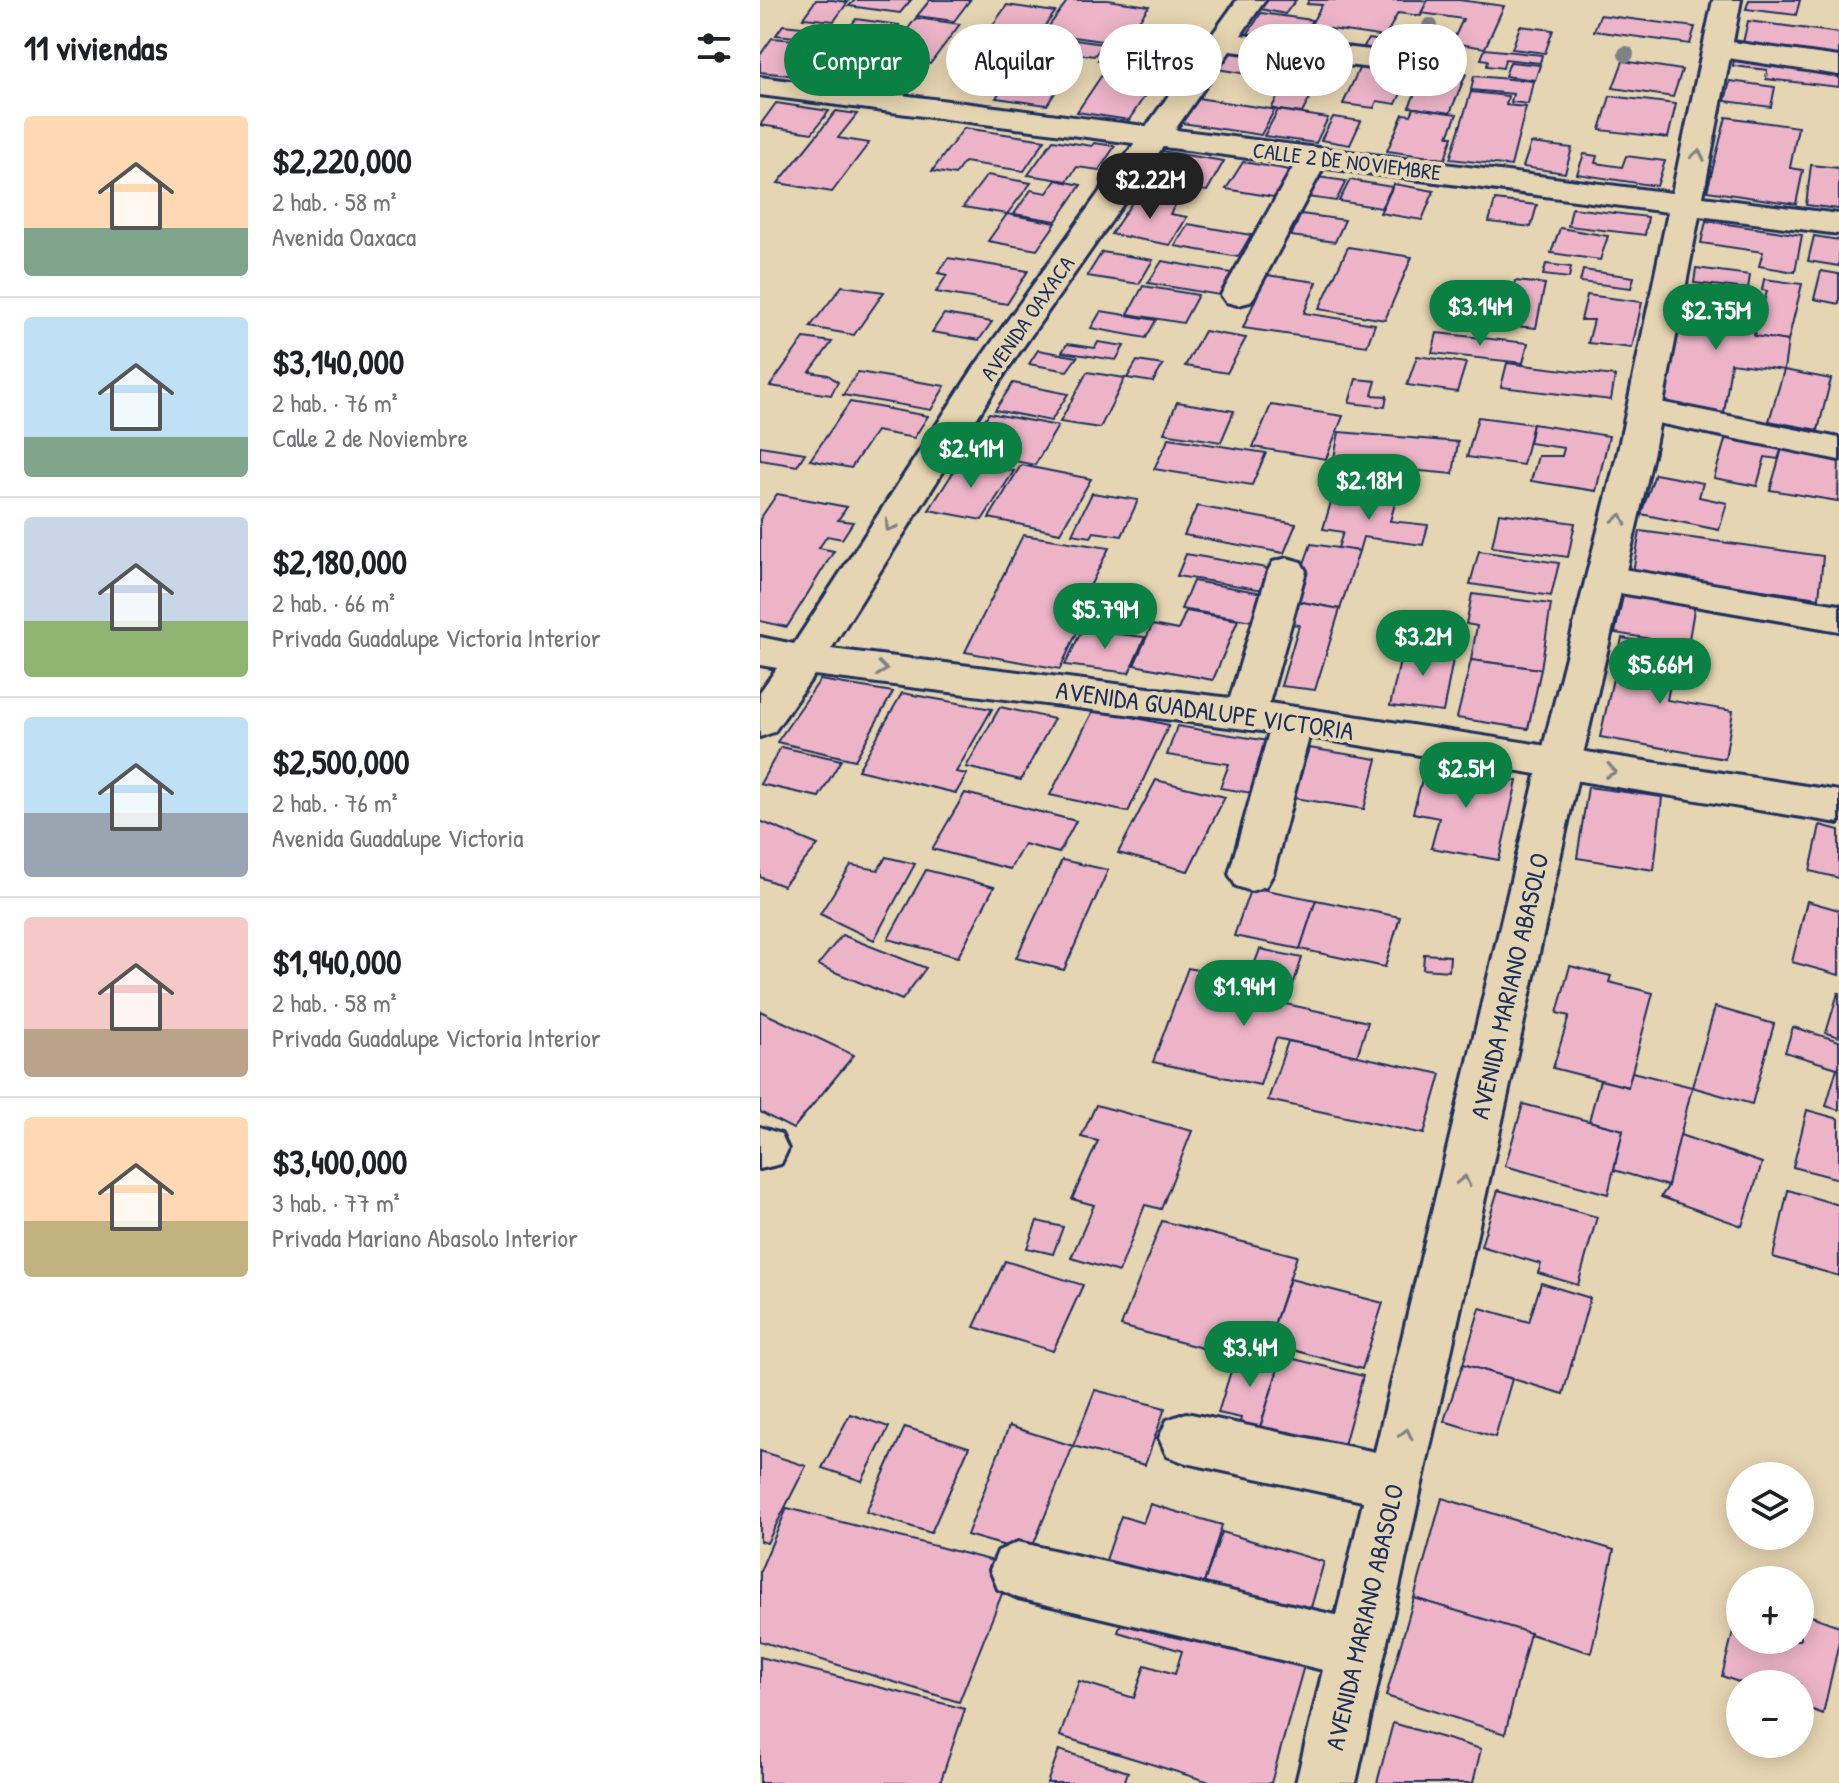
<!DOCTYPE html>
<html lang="es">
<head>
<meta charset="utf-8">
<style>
	body { margin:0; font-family:"Patrick Hand",sans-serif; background:#f6f6f6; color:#202124; height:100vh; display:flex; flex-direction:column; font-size:30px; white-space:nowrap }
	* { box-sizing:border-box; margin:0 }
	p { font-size:26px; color:#757577 }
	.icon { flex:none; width:44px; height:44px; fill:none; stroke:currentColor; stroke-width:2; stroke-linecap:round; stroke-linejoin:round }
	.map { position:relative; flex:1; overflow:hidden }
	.panel { display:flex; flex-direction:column; background:#fff; width:760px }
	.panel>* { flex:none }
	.guide { position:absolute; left:24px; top:24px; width:760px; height:72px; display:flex; gap:16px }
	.tools { position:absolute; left:966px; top:1462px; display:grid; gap:16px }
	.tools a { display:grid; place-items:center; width:88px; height:88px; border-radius:50%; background:#fff; box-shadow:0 4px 20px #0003; font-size:40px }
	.price { position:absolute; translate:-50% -68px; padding:0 18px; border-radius:28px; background:#0b8043; color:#fff; font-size:26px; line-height:52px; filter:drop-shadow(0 2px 4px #0008) }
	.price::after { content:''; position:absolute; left:50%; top:48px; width:24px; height:18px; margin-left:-12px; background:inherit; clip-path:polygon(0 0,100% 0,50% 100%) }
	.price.active { background:#222; color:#fff }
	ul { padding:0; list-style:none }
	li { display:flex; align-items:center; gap:24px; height:200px; padding:0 24px }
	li+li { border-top:2px solid #e0e0e0 }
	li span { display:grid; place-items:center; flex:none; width:224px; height:160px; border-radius:8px; color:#555 }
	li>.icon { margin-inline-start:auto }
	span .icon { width:96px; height:96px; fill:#fffc; stroke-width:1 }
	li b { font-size:34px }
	h2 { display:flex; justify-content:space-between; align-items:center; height:96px; padding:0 24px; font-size:34px }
	.tag { padding:0 28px; border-radius:36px; background:#fff; box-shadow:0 4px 20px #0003; font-size:28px; line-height:72px }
	.tag.active { background:#0b8043; color:#fff }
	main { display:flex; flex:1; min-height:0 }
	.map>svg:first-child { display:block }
</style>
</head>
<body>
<main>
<section class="panel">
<h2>11 viviendas<svg class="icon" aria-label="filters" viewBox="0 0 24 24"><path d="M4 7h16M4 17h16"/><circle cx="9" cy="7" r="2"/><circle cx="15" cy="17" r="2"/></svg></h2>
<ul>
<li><span style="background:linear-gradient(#ffd9b3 70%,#7fa58c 0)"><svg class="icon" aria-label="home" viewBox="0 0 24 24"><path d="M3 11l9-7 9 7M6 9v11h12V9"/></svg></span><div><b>$2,220,000</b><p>2 hab. · 58 m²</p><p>Avenida Oaxaca</p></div></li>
<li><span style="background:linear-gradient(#bfe0f5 75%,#7fa58c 0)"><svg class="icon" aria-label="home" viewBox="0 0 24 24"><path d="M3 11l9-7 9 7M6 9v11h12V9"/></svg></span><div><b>$3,140,000</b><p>2 hab. · 76 m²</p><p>Calle 2 de Noviembre</p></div></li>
<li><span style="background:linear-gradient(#c9d6e8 65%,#8fb573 0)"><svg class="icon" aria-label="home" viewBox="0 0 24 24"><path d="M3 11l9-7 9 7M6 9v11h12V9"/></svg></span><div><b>$2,180,000</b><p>2 hab. · 66 m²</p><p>Privada Guadalupe Victoria Interior</p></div></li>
<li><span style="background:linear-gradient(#bfe0f5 60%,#9aa5b1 0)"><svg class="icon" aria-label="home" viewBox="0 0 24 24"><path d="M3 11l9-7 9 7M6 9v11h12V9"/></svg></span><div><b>$2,500,000</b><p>2 hab. · 76 m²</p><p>Avenida Guadalupe Victoria</p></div></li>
<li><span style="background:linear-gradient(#f6c9c9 70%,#b9a48a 0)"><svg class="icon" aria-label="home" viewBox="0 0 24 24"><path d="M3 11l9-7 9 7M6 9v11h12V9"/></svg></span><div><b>$1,940,000</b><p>2 hab. · 58 m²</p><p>Privada Guadalupe Victoria Interior</p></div></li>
<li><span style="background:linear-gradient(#ffd9b3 65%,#c2b280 0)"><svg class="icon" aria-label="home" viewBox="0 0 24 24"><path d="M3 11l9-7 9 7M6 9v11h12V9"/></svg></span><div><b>$3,400,000</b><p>3 hab. · 77 m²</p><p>Privada Mariano Abasolo Interior</p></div></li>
</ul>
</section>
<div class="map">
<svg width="1079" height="1783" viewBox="0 0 1079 1783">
	<rect width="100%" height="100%" fill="#e6d5b2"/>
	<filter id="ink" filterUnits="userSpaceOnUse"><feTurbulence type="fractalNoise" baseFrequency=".0125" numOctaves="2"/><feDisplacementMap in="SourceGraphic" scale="16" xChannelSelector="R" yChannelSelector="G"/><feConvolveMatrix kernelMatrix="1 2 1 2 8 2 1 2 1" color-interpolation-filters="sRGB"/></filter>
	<g filter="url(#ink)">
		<!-- building -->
		<g fill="#edb4c8" stroke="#1b2f5e" stroke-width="2">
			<polygon points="56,0 72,0 88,2 74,21 43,18"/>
			<polygon points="95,0 151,0 140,13 89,6"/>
			<polygon points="170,0 210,0 194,21 157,16"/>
			<polygon points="308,0 347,0 389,6 363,44 284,33"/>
			<polygon points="508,0 536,0 525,14 501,9"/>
			<polygon points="549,0 661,0 668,1 661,16 638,13 625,37 550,26 562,5 547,4"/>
			<polygon points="668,0 699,0 744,6 725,48 692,43 703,19 661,13"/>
			<polygon points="989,0 1040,0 1036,15 986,9"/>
			<polygon points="247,5 295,12 280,33 232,26"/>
			<polygon points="501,13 552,20 537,45 485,38"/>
			<polygon points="840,15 935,27 930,44 834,31"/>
			<polygon points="156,18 200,24 170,64 133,59 149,38 127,35 118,46 79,41 96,19 139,25 136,29 147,30"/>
			<polygon points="988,21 1079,33 1079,60 982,47"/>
			<polygon points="23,25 42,27 35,37 16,35"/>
			<polygon points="760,26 793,30 785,53 752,49"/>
			<polygon points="230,28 278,35 272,44 259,42 248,58 211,53"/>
			<polygon points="12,38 59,42 37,76 0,72 0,55"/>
			<polygon points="608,39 630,42 623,57 600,54"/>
			<polygon points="315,40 343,44 334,56 306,52"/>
			<polygon points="664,43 687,46 681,63 658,61"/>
			<polygon points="348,46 361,48 352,62 338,60"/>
			<polygon points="371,47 412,52 397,76 355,70"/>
			<polygon points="471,49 538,56 531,69 512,66 505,77 457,69"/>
			<polygon points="725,49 782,55 780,63 745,59 743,68 727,66 728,60 721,59"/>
			<polygon points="975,55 1079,66 1079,87 1006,79 1007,70 973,66"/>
			<polygon points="268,56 280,58 272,68 308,73 287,105 236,98 243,87 234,86 248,66 261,68"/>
			<polygon points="863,61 922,70 913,97 853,88"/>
			<polygon points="93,62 134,67 120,85 79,80"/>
			<polygon points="602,62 635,66 631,75 648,78 636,104 617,101 614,108 583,104"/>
			<polygon points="750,62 780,65 775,80 745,76"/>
			<polygon points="666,69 706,74 690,113 649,107"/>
			<polygon points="344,72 395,80 369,120 317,112"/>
			<polygon points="714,76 773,81 768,104 751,102 753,94 711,90"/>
			<polygon points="970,81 1015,87 1011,107 965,101"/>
			<polygon points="524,85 554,90 542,113 511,109"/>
			<polygon points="711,92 748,96 746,105 766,107 751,166 690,159"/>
			<polygon points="850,96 916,104 908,138 840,130"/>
			<polygon points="437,98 511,109 515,109 501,135 422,123"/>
			<polygon points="16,103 69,111 52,133 0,125"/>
			<polygon points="654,108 697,114 688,136 693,136 685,159 627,151 643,114 651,115"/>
			<polygon points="518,110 568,118 556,143 504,136"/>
			<polygon points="76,111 97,114 78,138 109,143 72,192 18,183"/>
			<polygon points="573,117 601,121 590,145 561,140"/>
			<polygon points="966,117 1038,127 1030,168 1043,170 1036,204 947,191"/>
			<polygon points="204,128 285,140 264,171 204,162 195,175 172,171"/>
			<polygon points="293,140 332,146 334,143 355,146 339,170 317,167 307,181 268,175"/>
			<polygon points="771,143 812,148 805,173 763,167"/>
			<polygon points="400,151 464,161 447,191 425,188 418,199 374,192"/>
			<polygon points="824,154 837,156 835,163 862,167 866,156 905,161 897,186 817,174"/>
			<polygon points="483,162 541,172 525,199 466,189"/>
			<polygon points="1051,165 1079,168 1079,209 1046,205"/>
			<polygon points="227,175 271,183 247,214 203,207"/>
			<polygon points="557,177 586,181 576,201 547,197"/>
			<polygon points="296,180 321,185 296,221 254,214 271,190 287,193"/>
			<polygon points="590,180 632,187 621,208 579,201"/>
			<polygon points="634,184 674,191 662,220 620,213"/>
			<polygon points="377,195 417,202 410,214 427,217 410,245 351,234"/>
			<polygon points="735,200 777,205 771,227 729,222"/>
			<polygon points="812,208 888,217 885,235 808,226"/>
			<polygon points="247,214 296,223 277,250 228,241"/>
			<polygon points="541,214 585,220 575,242 531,236"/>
			<polygon points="946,221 1042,235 1035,272 999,266 1003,252 941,243"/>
			<polygon points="428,224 491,235 478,257 415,246"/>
			<polygon points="800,228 848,236 840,260 791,253"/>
			<polygon points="1054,236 1079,240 1079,266 1048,261"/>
			<polygon points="588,247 652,257 625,320 559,309"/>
			<polygon points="342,252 393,260 379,284 327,276"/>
			<polygon points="188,258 268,271 247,304 176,292 187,275 178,273"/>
			<polygon points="402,261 483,275 471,297 388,283"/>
			<polygon points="786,264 811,267 809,278 783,275"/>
			<polygon points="936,268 990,275 988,289 934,283"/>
			<polygon points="823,270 874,277 871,288 820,282"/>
			<polygon points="1061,271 1079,274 1079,304 1054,299"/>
			<polygon points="506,275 557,282 544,313 615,324 607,346 483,328"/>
			<polygon points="1004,279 1042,284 1028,341 994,336 1007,291 1002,290"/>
			<polygon points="755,281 785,284 776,328 746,325"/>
			<polygon points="82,286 124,292 94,335 50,327"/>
			<polygon points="383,286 438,295 423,323 368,314"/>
			<polygon points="925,294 999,304 994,336 1028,341 1024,370 971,363 964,414 904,406"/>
			<polygon points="827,295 882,302 872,348 828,343 834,320 821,320"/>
			<polygon points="341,311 396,320 386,338 331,328"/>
			<polygon points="184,314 232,322 219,340 172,332"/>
			<polygon points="444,331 486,338 467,373 425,366"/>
			<polygon points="677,333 768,343 763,363 672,353"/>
			<polygon points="44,338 72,342 50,372 68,375 78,382 71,395 10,386"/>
			<polygon points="338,342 364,346 356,360 302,352 307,344 335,348"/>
			<polygon points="278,350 317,357 307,371 269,364"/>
			<polygon points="657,356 706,363 697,392 647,385"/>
			<polygon points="377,361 403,365 393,382 367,378"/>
			<polygon points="747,363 855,376 851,400 741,387"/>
			<polygon points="1024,370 1071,379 1058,430 1009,421"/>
			<polygon points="98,372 185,386 171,410 83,395"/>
			<polygon points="327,372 365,378 340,428 300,422"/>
			<polygon points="596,379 616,381 612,395 627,396 625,407 589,403"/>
			<polygon points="253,383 308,394 291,421 235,410"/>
			<polygon points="90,402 168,416 154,438 116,431 91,468 50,460"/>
			<polygon points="417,402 474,411 461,442 404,433"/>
			<polygon points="511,405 583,416 566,459 493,447"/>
			<polygon points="229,413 298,426 275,465 204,451"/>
			<polygon points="718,417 773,424 763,465 707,457"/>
			<polygon points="773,424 849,436 836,491 771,481 778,456 802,456 804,448 769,443"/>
			<polygon points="968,430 1024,442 1018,459 1005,457 997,486 954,478"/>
			<polygon points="579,432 698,442 693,474 573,463"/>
			<polygon points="409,438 506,453 492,485 394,469"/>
			<polygon points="1024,442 1079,453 1078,501 1010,490"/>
			<polygon points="0,446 45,453 37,466 0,460"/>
			<polygon points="201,460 254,471 222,520 169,510"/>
			<polygon points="261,465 331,479 300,533 229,518"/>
			<polygon points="563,473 598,479 594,491 559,485"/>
			<polygon points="895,474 943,483 939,497 967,503 959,530 881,514"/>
			<polygon points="574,492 636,500 630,521 668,525 663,545 603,537 599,551 578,548 583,532 563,529"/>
			<polygon points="332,493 378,500 362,536 334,532 331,537 312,534"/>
			<polygon points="17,494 87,507 78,520 93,522 82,539 67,536 59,548 74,551 27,627 0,621 0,519"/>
			<polygon points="437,506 536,524 524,553 424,535"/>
			<polygon points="739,513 815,523 808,557 732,547"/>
			<polygon points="880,531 1063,556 1059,598 873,572"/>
			<polygon points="263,535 349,548 323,600 331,602 300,669 205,652"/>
			<polygon points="551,544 599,551 580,609 531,600"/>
			<polygon points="719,551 799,563 791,596 710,584"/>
			<polygon points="426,554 518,570 510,591 417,576"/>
			<polygon points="433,581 509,594 498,622 421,609"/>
			<polygon points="865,587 936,598 928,645 855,633"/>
			<polygon points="712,594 791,604 781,669 711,660 717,626 706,624"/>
			<polygon points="531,600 580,609 555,690 521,686 539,625 524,623"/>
			<polygon points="426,611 478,620 453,680 374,665 392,625 418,630"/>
			<polygon points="322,630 385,637 369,673 305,665"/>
			<polygon points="862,638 917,647 907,700 973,711 965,759 840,737"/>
			<polygon points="644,643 695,649 683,712 630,706"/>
			<polygon points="711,660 781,669 768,729 697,718"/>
			<polygon points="60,680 133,692 95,760 17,742"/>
			<polygon points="142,693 232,709 196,772 207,774 196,793 98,770"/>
			<polygon points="240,707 294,719 261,780 206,767"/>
			<polygon points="334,709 409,725 368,812 290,795"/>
			<polygon points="417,726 508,741 492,793 460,788 469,764 407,755"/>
			<polygon points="21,747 81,760 59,797 0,784"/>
			<polygon points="549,748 617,759 604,809 534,798"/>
			<polygon points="666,765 757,781 739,860 671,848 679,818 653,813"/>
			<polygon points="396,780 465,797 428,871 358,853"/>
			<polygon points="828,787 902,797 894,870 817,858"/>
			<polygon points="205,793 316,821 299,853 264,844 250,869 172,849"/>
			<polygon points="0,821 58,845 23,886 0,877"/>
			<polygon points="1060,825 1079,830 1079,878 1050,871"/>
			<polygon points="126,857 155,864 114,940 60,914 91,865 118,870"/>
			<polygon points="302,860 348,870 304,970 256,958"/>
			<polygon points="166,870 234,887 198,957 128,939"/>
			<polygon points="491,887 556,900 540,949 474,936"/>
			<polygon points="556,900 640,917 625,967 540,949"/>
			<polygon points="1047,901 1079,910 1079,975 1032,962"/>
			<polygon points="82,935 166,968 142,1000 58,965"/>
			<polygon points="500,949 542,958 533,985 490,976"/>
			<polygon points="664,954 690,956 689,971 663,969"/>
			<polygon points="810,966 851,976 849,982 893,993 868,1087 793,1068 809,1016 797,1013"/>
			<polygon points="428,968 513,986 508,1000 608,1022 597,1056 516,1038 500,1085 393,1062"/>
			<polygon points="1078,993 1079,993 1079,1037 1066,1033"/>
			<polygon points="955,1007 1014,1024 992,1104 932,1087"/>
			<polygon points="0,1011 94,1055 33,1129 0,1112"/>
			<polygon points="1033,1027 1079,1041 1079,1110 1066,1106 1077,1068 1025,1052"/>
			<polygon points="528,1041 681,1074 664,1134 508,1100"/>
			<polygon points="872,1072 932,1087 908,1186 854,1170 863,1130 829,1121 840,1080 868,1087"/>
			<polygon points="763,1104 863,1130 848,1194 745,1166"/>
			<polygon points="336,1105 432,1131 401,1209 385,1205 359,1272 311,1258 334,1205 312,1199 338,1141 321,1137"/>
			<polygon points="1047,1110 1079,1119 1079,1179 1033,1167"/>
			<polygon points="920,1135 1002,1163 982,1226 901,1197 908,1186"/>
			<polygon points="738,1190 837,1217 818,1285 778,1273 781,1264 721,1246"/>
			<polygon points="1028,1190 1079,1205 1079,1276 1013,1257"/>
			<polygon points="277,1221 303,1227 293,1254 267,1248"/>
			<polygon points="402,1221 537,1256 508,1343 471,1334 464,1354 361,1326"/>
			<polygon points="245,1261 323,1285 293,1351 214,1327"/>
			<polygon points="530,1279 623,1303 602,1369 508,1343"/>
			<polygon points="781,1283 830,1298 803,1394 703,1364 720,1308 769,1322"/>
			<polygon points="479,1345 522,1356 496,1440 476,1435 481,1418 458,1413"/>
			<polygon points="522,1356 603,1376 582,1452 499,1431"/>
			<polygon points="703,1364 752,1379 735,1437 684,1421"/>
			<polygon points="335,1390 405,1408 385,1465 313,1446"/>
			<polygon points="90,1414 129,1427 102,1481 62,1468"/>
			<polygon points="249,1426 313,1446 270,1553 207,1535"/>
			<polygon points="145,1427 209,1447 171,1533 106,1512"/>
			<polygon points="0,1451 46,1466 7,1543 0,1541"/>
			<polygon points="682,1498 854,1550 831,1653 654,1598"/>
			<polygon points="390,1504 462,1525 443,1586 346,1560 361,1516 383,1523"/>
			<polygon points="27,1508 253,1566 199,1702 0,1641 0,1571"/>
			<polygon points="462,1532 564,1562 548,1618 443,1586"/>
			<polygon points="654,1598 770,1633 745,1734 626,1696"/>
			<polygon points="980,1603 980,1640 1040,1640 1040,1612 1079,1626 1079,1642 1063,1714 1040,1705 1040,1684 984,1684 962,1676"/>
			<polygon points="368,1604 547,1655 511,1783 453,1783 300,1736 319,1681 374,1698 385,1665 415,1674 422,1651 358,1632"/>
			<polygon points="0,1657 205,1709 180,1783 0,1783"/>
			<polygon points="633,1723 721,1749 713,1783 617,1783"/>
			<polygon points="299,1750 368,1772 364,1783 287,1783"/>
		</g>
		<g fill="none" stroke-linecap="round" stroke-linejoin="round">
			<defs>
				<g id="street">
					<polygon points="477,0 505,0 481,35 670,57 680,60 685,66 680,72 670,75 470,51 249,367 71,649 470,698 508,571 513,562 527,558 541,562 546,571 509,703 1079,791 1079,823 549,737 513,874 506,886 491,891 476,886 469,874 509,732 54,675 14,732 0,737 0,692 17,668 0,665 0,637 34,644 215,366"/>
					<polygon points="958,40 1079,57 1079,75 948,55 944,49 948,43"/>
					<polygon points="554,148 565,150 569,157 495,295 490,302 478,305 466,302 461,295 539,157 543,150"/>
					<polygon points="885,399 1079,438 1079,460 873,418 867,410 873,402"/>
					<polygon points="845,566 1079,605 1079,631 831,588 826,579 831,570"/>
					<polygon points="0,1127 21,1134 28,1149 21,1164 0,1169"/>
					<polygon points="426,1413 635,1456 654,1464 662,1482 654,1500 635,1508 426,1463 407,1456 399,1438 407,1420"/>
					<polygon points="258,1542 597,1620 617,1629 626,1649 617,1669 597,1678 258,1598 238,1589 230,1570 238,1551"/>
				</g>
				<polygon id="secondary" points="953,0 981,0 943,197 1079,214 1079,234 939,216 894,451 821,763 596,1783 536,1783 779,763 858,451 908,212 0,95 0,77 912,193"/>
			</defs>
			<!-- street casing -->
			<use href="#street" stroke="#1b2f5e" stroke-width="6"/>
			<!-- secondary casing -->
			<use href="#secondary" stroke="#1b2f5e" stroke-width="6"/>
			<!-- street -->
			<use href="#street" fill="#e6d5b2" fill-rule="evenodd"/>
			<!-- secondary -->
			<use href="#secondary" fill="#e6d5b2" fill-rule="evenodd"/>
		</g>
		<!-- trees -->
		<g fill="#7f8387">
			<circle cx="670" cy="26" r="8"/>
			<circle cx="866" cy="54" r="8"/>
			<circle cx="200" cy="77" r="8"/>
		</g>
		<!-- one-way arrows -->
		<defs><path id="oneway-chevron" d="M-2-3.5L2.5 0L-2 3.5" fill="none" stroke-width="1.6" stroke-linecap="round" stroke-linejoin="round" transform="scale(2)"/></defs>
		<g stroke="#808288">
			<use href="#oneway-chevron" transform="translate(938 155) rotate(-79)"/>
			<use href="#oneway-chevron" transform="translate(860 519) rotate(-76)"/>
			<use href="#oneway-chevron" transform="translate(130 526) rotate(123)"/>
			<use href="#oneway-chevron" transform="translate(122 669) rotate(7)"/>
			<use href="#oneway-chevron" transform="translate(851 771) rotate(9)"/>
			<use href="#oneway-chevron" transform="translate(704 1181) rotate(-77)"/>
			<use href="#oneway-chevron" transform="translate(646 1434) rotate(-77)"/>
		</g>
	</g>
	<g text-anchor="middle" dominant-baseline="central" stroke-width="8" stroke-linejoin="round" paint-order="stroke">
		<!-- far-street labels -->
		<g font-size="22" fill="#1b2f5e" stroke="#e6d5b2">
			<text transform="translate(587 161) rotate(7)">CALLE 2 DE NOVIEMBRE</text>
			<text transform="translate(267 318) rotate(-55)">AVENIDA OAXACA</text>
		</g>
		<!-- street labels -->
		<g font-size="26" fill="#1b2f5e" stroke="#e6d5b2">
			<text transform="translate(445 710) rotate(8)">AVENIDA GUADALUPE VICTORIA</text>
			<text transform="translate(749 986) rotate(-77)">AVENIDA MARIANO ABASOLO</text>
			<text transform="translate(604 1617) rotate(-77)">AVENIDA MARIANO ABASOLO</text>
		</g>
	</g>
</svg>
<div class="tools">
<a><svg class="icon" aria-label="layers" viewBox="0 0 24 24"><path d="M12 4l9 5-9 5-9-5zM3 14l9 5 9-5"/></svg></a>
<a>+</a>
<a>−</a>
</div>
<b class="price active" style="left:390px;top:221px">$2.22M</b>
<b class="price" style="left:720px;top:348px">$3.14M</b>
<b class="price" style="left:956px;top:352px">$2.75M</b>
<b class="price" style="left:211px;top:490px">$2.41M</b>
<b class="price" style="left:609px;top:522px">$2.18M</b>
<b class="price" style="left:345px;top:651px">$5.79M</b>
<b class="price" style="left:663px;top:678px">$3.2M</b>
<b class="price" style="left:900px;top:706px">$5.66M</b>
<b class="price" style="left:706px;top:810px">$2.5M</b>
<b class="price" style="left:484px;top:1028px">$1.94M</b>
<b class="price" style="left:490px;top:1389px">$3.4M</b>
<div class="guide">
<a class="tag active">Comprar</a>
<a class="tag">Alquilar</a>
<a class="tag">Filtros</a>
<a class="tag">Nuevo</a>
<a class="tag">Piso</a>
</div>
</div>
</main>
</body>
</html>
